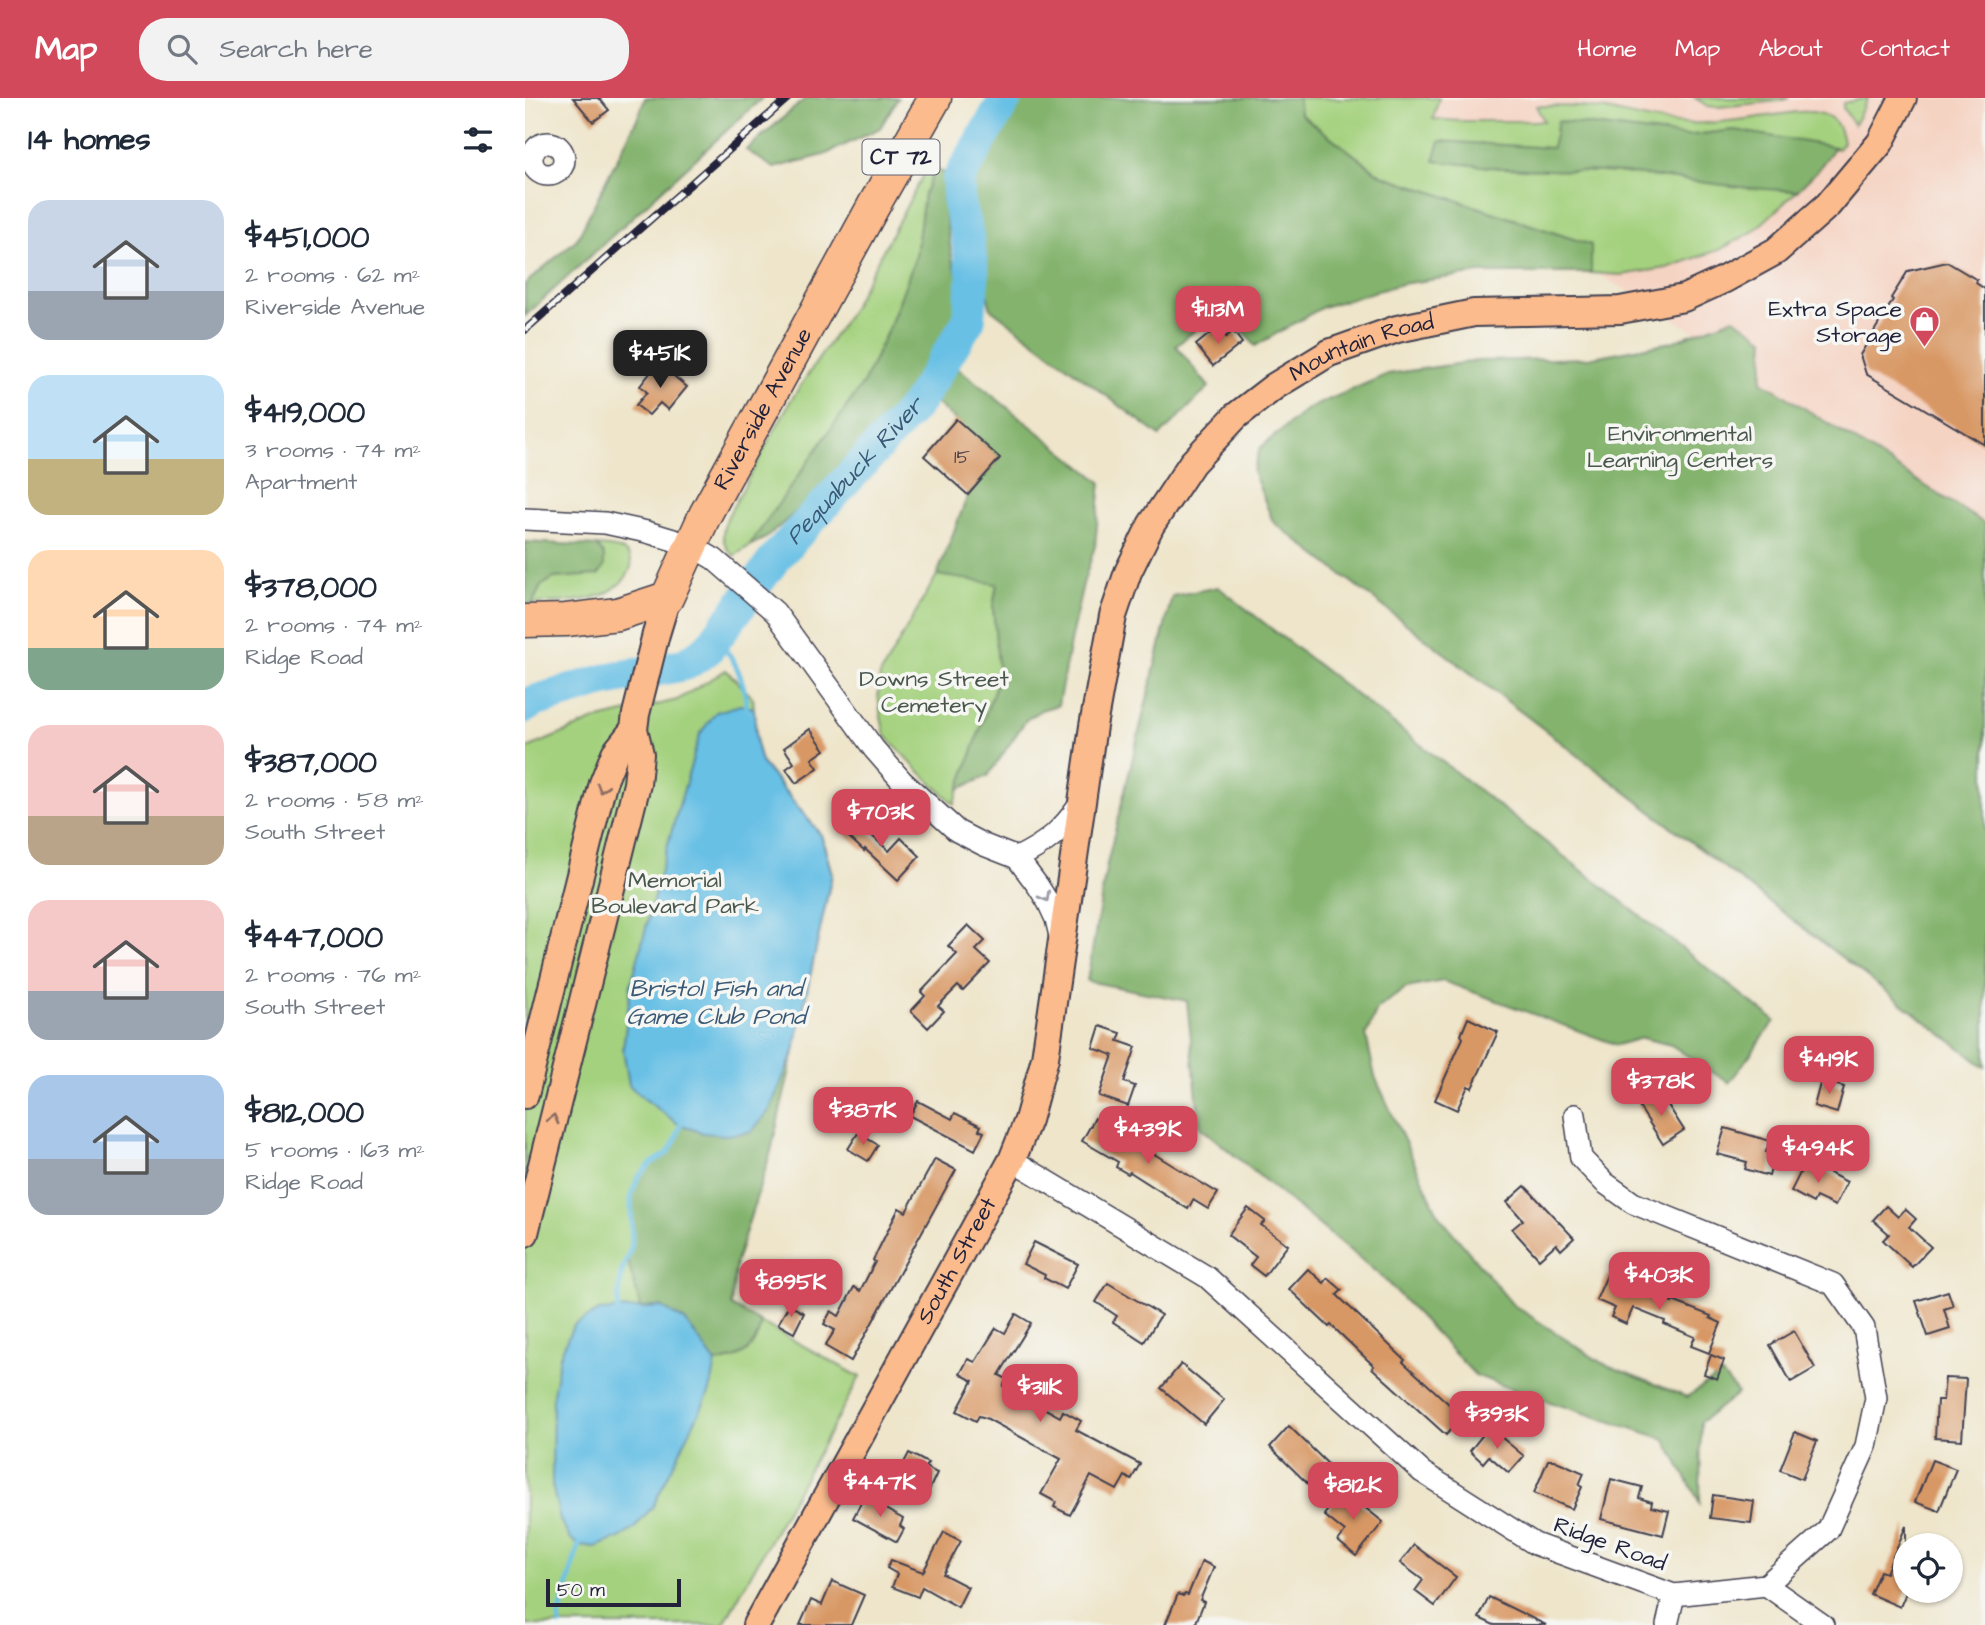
<!DOCTYPE html>
<html lang="en">
<head>
<meta charset="utf-8">
<style>
	body { margin:0; font-family:"Architects Daughter",sans-serif; background:#f2f2f3; color:#1f2937; height:100vh; display:flex; flex-direction:column; font-size:26px; white-space:nowrap }
	* { box-sizing:border-box; margin:0 }
	p { font-size:23px; color:#747a83 }
	.icon { flex:none; width:38px; height:38px; fill:none; stroke:currentColor; stroke-width:2; stroke-linecap:round; stroke-linejoin:round }
	.map { position:relative; flex:1; overflow:hidden }
	.side { display:flex; flex-direction:column; background:#fff; width:525px }
	.side>* { flex:none }
	.fabs { position:absolute; left:1368px; top:1435px; display:grid; gap:14px }
	.fabs a { display:grid; place-items:center; width:70px; height:70px; border-radius:50%; background:#fff; box-shadow:0 2px 5px #0004; font-size:35px }
	.scale { position:absolute; left:21px; bottom:18px; width:135px; box-sizing:border-box; padding-left:7px; border:4px solid #22223b; border-top:0; font-size:19px; line-height:24px; white-space:nowrap; color:#22223b; -webkit-text-stroke:5px #f6f6f2; paint-order:stroke }
	.price { position:absolute; translate:-50% -60px; padding:0 16px; border-radius:14px; background:#d1495b; color:#fff; font-size:23px; line-height:46px; filter:drop-shadow(0 2px 4px #0008) }
	.price::after { content:''; position:absolute; left:50%; top:42px; width:21px; height:16px; margin-left:-10px; background:inherit; clip-path:polygon(0 0,100% 0,50% 100%) }
	.price.on { background:#222; color:#fff }
	ul { padding:0; list-style:none }
	li { display:flex; align-items:center; gap:21px; height:175px; padding:0 28px }
	li span { display:grid; place-items:center; flex:none; width:196px; height:140px; border-radius:21px; color:#555 }
	li>.icon { margin-inline-start:auto }
	span .icon { width:84px; height:84px; fill:#fffc; stroke-width:1 }
	li b { font-size:30px }
	h2 { display:flex; justify-content:space-between; align-items:center; height:84px; padding:0 28px; font-size:30px }
	header { display:flex; align-items:center; gap:42px; box-sizing:border-box; height:98px; padding:0 35px; background:#d1495b; color:#fff }
	header strong { font-size:33px }
	nav { display:flex; gap:38px; margin-inline-start:auto; font-size:24px }
	.search { width:490px; height:63px; background:#f2f2f3; display:flex; align-items:center; gap:18px; box-sizing:border-box; padding:0 24px; border-radius:28px; color:#747a83; font-size:26px }
	main { display:flex; flex:1; min-height:0 }
	.map>svg:first-child { display:block }
</style>
</head>
<body>
<header>
<strong>Map</strong>
<div class="search"><svg class="icon" aria-label="search" viewBox="0 0 24 24"><circle cx="10" cy="10" r="6"/><path d="M15 15l6 6"/></svg>Search here</div>
<nav><a>Home</a><a>Map</a><a>About</a><a>Contact</a></nav>
</header>
<main>
<section class="side">
<h2>14 homes<svg class="icon" aria-label="filters" viewBox="0 0 24 24"><path d="M4 7h16M4 17h16"/><circle cx="9" cy="7" r="2"/><circle cx="15" cy="17" r="2"/></svg></h2>
<ul>
<li><span style="background:linear-gradient(#c9d6e8 65%,#9aa5b1 0)"><svg class="icon" aria-label="home" viewBox="0 0 24 24"><path d="M3 11l9-7 9 7M6 9v11h12V9"/></svg></span><div><b>$451,000</b><p>2 rooms · 62 m²</p><p>Riverside Avenue</p></div></li>
<li><span style="background:linear-gradient(#bfe0f5 60%,#c2b280 0)"><svg class="icon" aria-label="home" viewBox="0 0 24 24"><path d="M3 11l9-7 9 7M6 9v11h12V9"/></svg></span><div><b>$419,000</b><p>3 rooms · 74 m²</p><p>Apartment</p></div></li>
<li><span style="background:linear-gradient(#ffd9b3 70%,#7fa58c 0)"><svg class="icon" aria-label="home" viewBox="0 0 24 24"><path d="M3 11l9-7 9 7M6 9v11h12V9"/></svg></span><div><b>$378,000</b><p>2 rooms · 74 m²</p><p>Ridge Road</p></div></li>
<li><span style="background:linear-gradient(#f6c9c9 65%,#b9a48a 0)"><svg class="icon" aria-label="home" viewBox="0 0 24 24"><path d="M3 11l9-7 9 7M6 9v11h12V9"/></svg></span><div><b>$387,000</b><p>2 rooms · 58 m²</p><p>South Street</p></div></li>
<li><span style="background:linear-gradient(#f6c9c9 65%,#9aa5b1 0)"><svg class="icon" aria-label="home" viewBox="0 0 24 24"><path d="M3 11l9-7 9 7M6 9v11h12V9"/></svg></span><div><b>$447,000</b><p>2 rooms · 76 m²</p><p>South Street</p></div></li>
<li><span style="background:linear-gradient(#a9c7e8 60%,#9aa5b1 0)"><svg class="icon" aria-label="home" viewBox="0 0 24 24"><path d="M3 11l9-7 9 7M6 9v11h12V9"/></svg></span><div><b>$812,000</b><p>5 rooms · 163 m²</p><p>Ridge Road</p></div></li>
</ul>
</section>
<div class="map">
<svg width="1460" height="1527" viewBox="0 0 1460 1527">
	<rect width="100%" height="100%" fill="#f6f6f2"/>
	<filter id="ink" filterUnits="userSpaceOnUse"><feTurbulence type="fractalNoise" baseFrequency=".0143" numOctaves="2"/><feDisplacementMap in="SourceGraphic" scale="14" xChannelSelector="R" yChannelSelector="G"/><feConvolveMatrix kernelMatrix="1 2 1 2 8 2 1 2 1" color-interpolation-filters="sRGB"/></filter>
	<filter id="wash" filterUnits="userSpaceOnUse"><feTurbulence type="fractalNoise" baseFrequency=".00686" numOctaves="4" result="noise"/><feDisplacementMap in="SourceGraphic" scale="28" xChannelSelector="R" yChannelSelector="G"/><feGaussianBlur stdDeviation="1.57" result="paint"/><feColorMatrix in="noise" values="0 0 0 0 0 0 0 0 0 0 0 0 0 0 0 0 0 1.4 0 .05"/><feComposite in="paint" operator="in"/></filter>
	<g filter="url(#wash)">
		<rect width="100%" height="100%" fill="#eee5ca"/>
		<!-- built -->
		<polygon fill="#f5d3c2" points="760,0 1460,0 1460,448 1219,292 1208,256 1050,162"/>
		<!-- green -->
		<g fill="#a4d17e" stroke="#637a5c" stroke-width="2">
			<path d="M 773,0 L 914,0 L 908,21 L 935,23 L 1019,23 L 1011,8 C 1035,8 1058,8 1081,12 C 1105,17 1129,24 1154,25 C 1186,27 1219,21 1250,17 C 1264,15 1279,12 1293,15 C 1310,18 1315,28 1318,44 L 1313,51 L 1209,32 L 1160,38 L 1034,23 L 1027,50 L 909,63 C 972,69 1034,71 1096,75 C 1155,79 1213,89 1272,93 L 1229,133 L 1196,151 L 1142,170 L 1096,177 L 1066,175 L 1066,147 L 856,77 L 775,16 Z"/>
			<polygon points="1170,0 1264,0 1255,3 1193,9 1183,8"/>
			<polygon points="1343,0 1329,27 1318,10 1318,5"/>
			<path d="M 410,55 L 411,71 L 399,96 L 391,158 L 366,225 L 339,284 L 241,427 L 224,448 L 209,458 C 195,445 196,434 203,418 L 266,302 L 325,214 Z"/>
			<path d="M 72,448 C 80,449 92,449 99,453 C 120,468 91,492 77,497 C 54,505 30,504 7,506 L 16,487 L 29,480 L 73,476 L 79,457 Z"/>
			<polygon points="412,477 472,485 468,509 474,578 429,706 388,667 360,637 355,614 353,596 355,577"/>
			<polygon points="201,572 228,600 232,649 236,664 296,737 307,776 246,1053 211,1164 206,1208 335,1279 198,1527 0,1527 0,651 70,622 152,602"/>
		</g>
		<!-- forest -->
		<g fill="#83b36d" stroke="#526a54" stroke-width="2">
			<polygon points="120,0 237,0 0,218 0,186 52,141 114,17"/>
			<polygon points="281,0 373,0 355,30 299,57 249,70 221,52"/>
			<path d="M 492,0 L 773,0 L 775,16 L 856,77 L 1066,147 L 1066,175 L 954,175 L 876,186 L 798,209 L 730,248 L 699,208 L 651,248 L 684,289 L 635,338 L 466,211 C 459,190 460,173 457,152 C 453,124 443,101 449,73 C 451,58 477,21 486,7 Z"/>
			<polygon points="1033,23 1160,38 1209,32 1310,49 1292,73 1272,93 1224,90 1099,75 975,70 909,63 915,43 1027,50"/>
			<polygon points="411,71 420,76 418,103 427,160 433,179 433,201 426,227 404,270 384,302 335,353 274,411 241,440 224,448 339,284 366,225 391,158 399,96"/>
			<polygon points="1209,220 1240,241 1237,283 1460,426 1460,969 748,424 728,373 735,350 782,311 863,276 952,263 1063,260 1147,244"/>
			<polygon points="429,267 576,384 570,448 558,486 546,539 533,607 516,612 501,622 463,678 434,691 474,578 468,509 472,486 412,477 443,397 475,360 406,301"/>
			<polygon points="0,444 72,448 79,457 79,469 73,477 29,480 16,488 7,506 0,506"/>
			<polygon points="693,489 1250,923 1204,985 1146,947 1117,940 1092,947 918,883 881,890 852,911 841,937 850,979 914,1118 987,1206 1077,1265 1162,1299 1196,1276 1213,1295 1176,1324 1175,1405 1140,1341 991,1293 950,1277 856,1178 675,1029 662,903 562,883 582,766 647,498"/>
			<path d="M 269,954 L 246,1053 L 211,1164 L 206,1208 L 236,1225 C 230,1253 218,1260 191,1265 L 160,1223 L 136,1209 L 116,1210 L 102,1160 L 107,1146 L 106,1098 L 113,1079 L 127,1065 L 143,1055 L 157,1027 L 178,1035 L 244,1013 Z"/>
		</g>
		<!-- water -->
		<g fill="#68c0e5" stroke="#457190" stroke-width="2">
			<polygon points="215,607 229,610 232,649 236,664 296,737 307,776 269,954 244,1013 226,1034 200,1037 178,1035 152,1025 117,999 104,987 98,951 106,887 142,749 175,636 191,614"/>
			<polygon points="136,1209 160,1223 191,1265 185,1293 128,1408 109,1431 94,1440 70,1449 54,1447 45,1441 35,1422 27,1386 28,1296 35,1258 48,1228 74,1213"/>
		</g>
		<g fill="none" stroke-linecap="round" stroke-linejoin="round">
			<!-- stream -->
			<g stroke="#68c0e5" stroke-width="5">
				<path d="M 190,542 C 195,547 202,553 206,559 C 215,573 223,598 221,615"/>
				<polyline points="92,1218 96,1176 107,1147 106,1098 113,1079 127,1065 143,1055 151,1041 157,1022"/>
				<polyline points="35,1527 34,1519 55,1442"/>
			</g>
			<!-- river -->
			<path stroke="#68c0e5" stroke-width="33" id="s1" d="M 0,609 L 7,604 L 77,583 L 161,566 L 183,551 L 252,458 L 391,307 L 444,222 L 448,177 L 442,136 L 434,107 L 433,82 L 481,0"/>
		</g>
		<g id="blocks">
			<!-- building -->
			<g fill="#d89865">
				<polygon points="48,0 74,0 84,12 68,24"/>
				<polygon points="1422,164 1452,182 1451,185 1460,191 1460,347 1341,276 1335,257 1368,202 1366,200 1383,173"/>
				<polygon points="693,229 701,239 708,233 717,245 688,268 671,247"/>
				<polygon points="133,265 162,289 143,312 135,305 124,317 111,307 122,294 115,288"/>
				<polygon points="431,321 475,360 443,397 399,358"/>
				<polygon points="285,631 300,652 287,661 293,670 271,685 261,671 269,665 259,650"/>
				<polygon points="324,717 364,753 376,740 395,758 373,782 340,751 339,753 313,729"/>
				<polygon points="443,827 460,843 451,852 465,865 438,893 433,888 413,908 419,913 403,930 386,913 400,898 396,894 432,856 423,848"/>
				<polygon points="943,920 973,934 947,990 943,988 932,1012 910,1002 938,940 936,937"/>
				<polygon points="575,928 596,935 593,943 611,949 599,984 610,988 603,1008 574,998 588,957 568,950"/>
				<polygon points="1296,982 1319,989 1312,1015 1289,1008"/>
				<polygon points="1134,993 1159,1032 1138,1046 1113,1007"/>
				<polygon points="393,1003 427,1021 430,1015 456,1028 454,1032 459,1034 450,1052 385,1018"/>
				<polygon points="570,1020 693,1095 683,1111 668,1102 663,1111 605,1074 603,1076 591,1069 593,1064 557,1043"/>
				<polygon points="1200,1030 1245,1043 1241,1054 1250,1056 1244,1078 1220,1071 1222,1064 1192,1056"/>
				<polygon points="333,1035 353,1047 343,1063 323,1051"/>
				<polygon points="410,1061 431,1072 326,1263 300,1248 310,1232 299,1226 306,1213 314,1218 329,1189 335,1193 350,1164 348,1162 374,1110 381,1114"/>
				<polygon points="1281,1063 1322,1084 1310,1108 1291,1099 1288,1105 1266,1093"/>
				<polygon points="1000,1088 1049,1140 1036,1152 1031,1146 1014,1161 987,1131 998,1122 982,1104"/>
				<polygon points="1361,1108 1373,1119 1380,1111 1391,1121 1384,1129 1406,1149 1387,1169 1358,1142 1364,1136 1348,1122"/>
				<polygon points="723,1110 740,1123 736,1127 763,1147 739,1178 725,1167 731,1159 703,1137"/>
				<polygon points="509,1144 553,1166 540,1191 519,1180 520,1177 498,1166"/>
				<polygon points="783,1171 799,1185 803,1180 817,1192 812,1197 880,1262 878,1264 937,1318 921,1337 847,1270 849,1268 806,1227 804,1229 764,1191"/>
				<polygon points="1082,1177 1147,1205 1148,1203 1186,1218 1185,1220 1196,1225 1184,1255 1166,1248 1170,1239 1139,1226 1140,1223 1108,1210 1101,1226 1086,1219 1090,1210 1071,1202"/>
				<polygon points="583,1185 636,1217 619,1244 588,1224 592,1218 571,1204"/>
				<polygon points="1423,1193 1428,1208 1419,1211 1425,1231 1403,1238 1391,1203"/>
				<polygon points="264,1207 279,1215 269,1235 253,1226"/>
				<polygon points="491,1216 506,1225 474,1277 482,1281 478,1288 535,1319 538,1313 556,1323 551,1332 615,1366 606,1382 600,1378 592,1392 566,1378 545,1417 529,1409 531,1404 516,1396 536,1361 461,1320 454,1318 451,1323 432,1313 448,1283 435,1276 443,1261 450,1264 471,1230 480,1235"/>
				<polygon points="1269,1233 1290,1270 1266,1284 1245,1247"/>
				<polygon points="1186,1257 1199,1262 1192,1281 1179,1276"/>
				<polygon points="656,1266 699,1302 679,1326 636,1290"/>
				<polygon points="1420,1280 1441,1281 1437,1342 1410,1340 1412,1302 1418,1302"/>
				<polygon points="764,1328 805,1368 785,1388 745,1349"/>
				<polygon points="964,1329 999,1358 984,1375 964,1358 958,1365 945,1353"/>
				<polygon points="1270,1334 1292,1343 1277,1381 1255,1372"/>
				<polygon points="384,1355 403,1365 400,1369 412,1375 405,1390 392,1383 389,1390 371,1380"/>
				<polygon points="1023,1362 1029,1362 1059,1375 1054,1387 1057,1389 1047,1411 1009,1395"/>
				<polygon points="1407,1362 1431,1371 1414,1413 1390,1404"/>
				<polygon points="1086,1381 1117,1389 1114,1400 1127,1404 1126,1409 1144,1413 1138,1437 1076,1421"/>
				<polygon points="818,1392 858,1424 831,1458 813,1443 820,1434 799,1417"/>
				<polygon points="1188,1397 1229,1403 1226,1425 1185,1420"/>
				<polygon points="339,1399 378,1421 375,1428 379,1431 372,1444 328,1420"/>
				<polygon points="1381,1428 1381,1495 1375,1509 1345,1496 1355,1473 1361,1475"/>
				<polygon points="419,1434 436,1443 418,1476 443,1489 433,1509 397,1489 393,1499 367,1489 372,1476 362,1470 366,1462 398,1474"/>
				<polygon points="889,1447 931,1479 910,1508 890,1493 898,1482 875,1465"/>
				<polygon points="677,1463 689,1469 675,1502 679,1504 670,1527 640,1527 653,1496 658,1498 660,1496 663,1497"/>
				<polygon points="307,1483 339,1497 326,1527 275,1527 286,1502 297,1507"/>
				<polygon points="964,1499 1021,1527 969,1527 954,1520"/>
			</g>
		</g>
	</g>
	<g filter="url(#ink)">
		<use href="#blocks" fill-opacity="0" stroke="#413f50" stroke-width="2"/>
		<g fill="none" stroke-linecap="round" stroke-linejoin="round">
			<defs>
				<g id="minor">
					<circle cx="23" cy="61" r="16"/>
					<polyline points="0,421 80,425 122,434 165,447 189,461 250,514 349,651 377,683 432,733 459,747 492,760 513,788 523,804 531,821 536,842"/>
					<path d="M 492,760 C 523,745 537,732 556,705"/>
					<polyline points="487,1062 682,1179 897,1374 1010,1446 1149,1497 1241,1487 1303,1432 1341,1348 1351,1300 1339,1230 1308,1186 1108,1105 1080,1085 1056,1060 1050,1017"/>
					<polyline points="1241,1487 1298,1527"/>
					<polyline points="1142,1527 1149,1497"/>
				</g>
				<g id="major">
					<polyline points="0,997 78,685 90,655 109,631"/>
					<polyline points="0,1135 112,686 115,656 109,631 111,616 131,536 142,500"/>
					<path id="s2" d="M 231,1527 L 487,1062 L 503,1022 L 520,960 L 568,628 L 588,518 L 603,474 L 626,427 L 667,365 L 711,318 L 750,288 L 804,255 L 872,231 L 949,215 L 1095,212 L 1159,200 L 1198,182 L 1251,153 L 1303,107 L 1355,45 L 1378,0"/>
				</g>
				<g id="highway">
					<path id="s3" d="M 0,523 L 41,522 L 93,516 L 142,500 L 180,417 L 349,107 L 410,0"/>
				</g>
			</defs>
			<!-- minor casing -->
			<use href="#minor" stroke="#413f50" stroke-width="24"/>
			<!-- major casing -->
			<use href="#major" stroke="#413f50" stroke-width="30"/>
			<!-- highway casing -->
			<use href="#highway" stroke="#413f50" stroke-width="35"/>
			<!-- minor -->
			<use href="#minor" stroke="#fff" stroke-width="21"/>
			<!-- major -->
			<use href="#major" stroke="#fbbb8d" stroke-width="26"/>
			<!-- highway -->
			<use href="#highway" stroke="#fbbb8d" stroke-width="32"/>
			<defs>
				<polyline id="rail" points="0,232 263,0"/>
			</defs>
			<!-- rail casing -->
			<use href="#rail" stroke="#22223b" stroke-width="8"/>
			<!-- rail -->
			<use href="#rail" stroke="#f6f6f2" stroke-width="5" stroke-dasharray="16" stroke-linecap="butt"/>
		</g>
		<!-- one-way arrows -->
		<defs><path id="oneway-chevron" d="M-2-3.5L2.5 0L-2 3.5" fill="none" stroke-width="1.6" stroke-linecap="round" stroke-linejoin="round" transform="scale(1.75)"/></defs>
		<g stroke="#8e6e64">
			<use href="#oneway-chevron" transform="translate(77 690) rotate(106)"/>
			<use href="#oneway-chevron" transform="translate(28 1021) rotate(-76)"/>
		</g>
		<use stroke="#9c9ca7" href="#oneway-chevron" transform="translate(520 799) rotate(61)"/>
	</g>
	<!-- icons -->
	<defs>
		<symbol id="shop-pin" viewBox="-11 -11 22 30"><path d="M0 17L-7.5 6A9.5 9.5 0 1 1 7.5 6Z" fill="#d1495b" stroke="#f6f6f2"/><path d="M-5-2.5h2.3a2.7 3.5 0 0 1 5.4 0H5L5.5 6h-11ZM-1.5-2.5h3a1.5 2.3 0 0 0-3 0Z" fill="#fff"/></symbol>
	</defs>
	<g fill-rule="evenodd">
		<use href="#shop-pin" x="1382" y="206" width="35" height="47"/>
	</g>
	<g text-anchor="middle" dominant-baseline="central" stroke-width="7" stroke-linejoin="round" paint-order="stroke">
		<!-- number labels -->
		<g font-size="19" fill="#504046">
			<text x="437" y="359">15</text>
		</g>
		<!-- shield labels -->
		<rect fill="#f6f6f2" stroke="#626272" stroke-width="2" x="337.5" y="41.5" width="77" height="35" rx="5"/>
		<g font-size="21" font-weight="bold" fill="#22223b">
			<text x="376" y="59">CT 72</text>
		</g>
		<!-- poi labels -->
		<g font-size="23" fill="#22223b" stroke="#f6f6f2" text-anchor="end">
			<text x="1377" y="211">Extra Space<tspan x="1377" dy="26">Storage</tspan></text>
		</g>
		<!-- street labels -->
		<g font-size="23" fill="#22223b" stroke="#f6f6f2">
			<text stroke="none"><textPath href="#s2" startOffset="1468">Mountain Road</textPath></text>
			<text stroke="none"><textPath href="#s3" startOffset="357">Riverside Avenue</textPath></text>
			<text stroke="none"><textPath href="#s2" startOffset="416">South Street</textPath></text>
			<text transform="translate(1085 1446) rotate(20)">Ridge Road</text>
		</g>
		<!-- park labels -->
		<g font-size="23" fill="#49574f" stroke="#f6f6f2">
			<text x="1155" y="336">Environmental<tspan x="1155" dy="26">Learning Centers</tspan></text>
			<text x="409" y="581">Downs Street<tspan x="409" dy="26">Cemetery</tspan></text>
			<text x="150" y="782">Memorial<tspan x="150" dy="26">Boulevard Park</tspan></text>
		</g>
		<!-- water labels -->
		<g font-size="24" font-style="italic" fill="#3a5976" stroke="#f6f6f2">
			<text stroke="none"><textPath href="#s1" startOffset="425">Pequabuck River</textPath></text>
			<text x="191" y="891">Bristol Fish and<tspan x="191" dy="28">Game Club Pond</tspan></text>
		</g>
	</g>
</svg>
<div class="fabs">
<a><svg class="icon" aria-label="locate" viewBox="0 0 24 24"><circle cx="12" cy="12" r="6"/><path d="M12 2v4M12 18v4M2 12h4M18 12h4"/></svg></a>
</div>
<div class="scale">50 m</div>
<b class="price" style="left:693px;top:248px">$1.13M</b>
<b class="price on" style="left:135px;top:292px">$451K</b>
<b class="price" style="left:356px;top:751px">$703K</b>
<b class="price" style="left:1304px;top:998px">$419K</b>
<b class="price" style="left:1136px;top:1020px">$378K</b>
<b class="price" style="left:338px;top:1049px">$387K</b>
<b class="price" style="left:623px;top:1068px">$439K</b>
<b class="price" style="left:1293px;top:1087px">$494K</b>
<b class="price" style="left:1134px;top:1214px">$403K</b>
<b class="price" style="left:266px;top:1221px">$895K</b>
<b class="price" style="left:515px;top:1326px">$311K</b>
<b class="price" style="left:972px;top:1353px">$393K</b>
<b class="price" style="left:355px;top:1421px">$447K</b>
<b class="price" style="left:828px;top:1424px">$812K</b>
</div>
</main>
</body>
</html>
